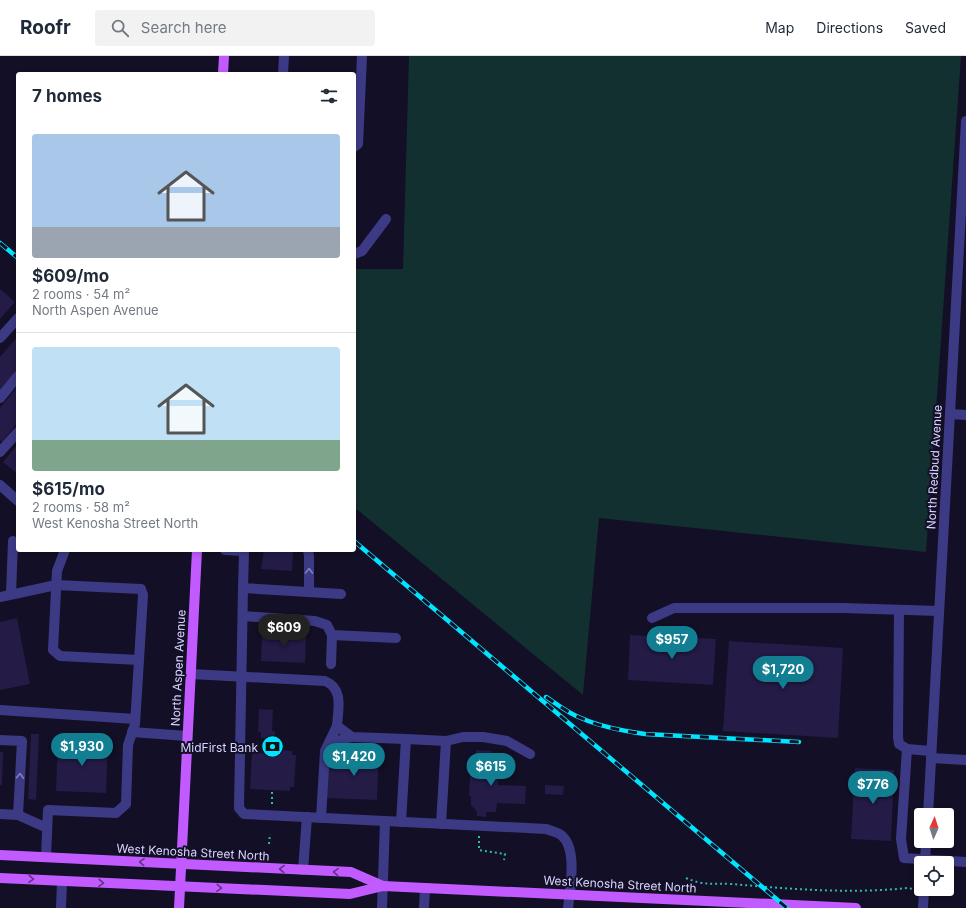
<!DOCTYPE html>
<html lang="en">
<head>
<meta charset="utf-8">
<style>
	body { margin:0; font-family:Inter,sans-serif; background:#f2f2f3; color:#1f2937; height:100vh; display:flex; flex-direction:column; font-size:15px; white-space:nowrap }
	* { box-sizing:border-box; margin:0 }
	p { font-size:13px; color:#747a83 }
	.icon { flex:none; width:22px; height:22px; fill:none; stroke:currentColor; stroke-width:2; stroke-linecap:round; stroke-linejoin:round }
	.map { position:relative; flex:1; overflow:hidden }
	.panel { position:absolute; left:16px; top:16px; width:340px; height:480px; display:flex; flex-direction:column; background:#fff; border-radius:4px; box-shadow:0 2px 6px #0003 }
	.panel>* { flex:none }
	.needle { width:26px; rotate:3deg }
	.buttons { position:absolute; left:914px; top:752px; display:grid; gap:8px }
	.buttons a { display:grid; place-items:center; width:40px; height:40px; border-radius:4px; background:#fff; box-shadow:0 2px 6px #0003; font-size:20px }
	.price { position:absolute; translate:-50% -34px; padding:0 9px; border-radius:14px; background:#117e91; color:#fff; font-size:13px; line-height:26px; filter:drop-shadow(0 1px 2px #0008) }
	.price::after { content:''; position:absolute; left:50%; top:24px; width:12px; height:9px; margin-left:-6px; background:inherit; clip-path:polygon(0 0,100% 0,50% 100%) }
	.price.selected { background:#222; color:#fff }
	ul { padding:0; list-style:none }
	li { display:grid; align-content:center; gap:8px; height:212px; padding:0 16px }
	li+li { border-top:1px solid #e0e1e3 }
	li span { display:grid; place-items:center; height:124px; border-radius:4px; color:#555 }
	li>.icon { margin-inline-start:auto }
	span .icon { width:72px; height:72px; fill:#fffc; stroke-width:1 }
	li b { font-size:17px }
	h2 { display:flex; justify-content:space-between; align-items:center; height:48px; padding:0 16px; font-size:17px }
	header { display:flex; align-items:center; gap:24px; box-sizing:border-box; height:56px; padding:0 20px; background:#fff; border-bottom:1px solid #e0e1e3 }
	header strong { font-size:19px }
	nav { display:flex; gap:22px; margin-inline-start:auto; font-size:14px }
	.search { width:280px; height:36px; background:#f2f2f3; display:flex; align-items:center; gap:10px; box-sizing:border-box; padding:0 14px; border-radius:4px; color:#747a83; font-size:15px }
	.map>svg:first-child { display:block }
</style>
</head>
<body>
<header>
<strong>Roofr</strong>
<div class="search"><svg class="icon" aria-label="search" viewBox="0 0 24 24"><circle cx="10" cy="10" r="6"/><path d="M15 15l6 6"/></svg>Search here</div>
<nav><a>Map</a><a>Directions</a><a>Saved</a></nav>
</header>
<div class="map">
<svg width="966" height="852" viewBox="0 0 966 852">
	<rect width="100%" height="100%" fill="#130f26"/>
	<!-- green -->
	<polygon fill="#12302f" points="409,0 961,0 926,496 599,462 583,639 354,451 354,213 403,213"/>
	<!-- building -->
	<g fill="#241b47">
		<polygon points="0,233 15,246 0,263"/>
		<polygon points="18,280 18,316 0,337 0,301"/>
		<polygon points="18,330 18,366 2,386 0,384 0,352"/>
		<polygon points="18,388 18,418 3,406"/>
		<polygon points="264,494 293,495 292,515 261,513"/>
		<polygon points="17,562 30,628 0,634 0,566"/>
		<polygon points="262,576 306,578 305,607 261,605"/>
		<polygon points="630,579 716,583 713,629 628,624"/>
		<polygon points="729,585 843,592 838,682 723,675"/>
		<polygon points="259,653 273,654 272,675 275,675 275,687 283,688 282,694 292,695 292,699 296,699 294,731 290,731 290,735 250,733 252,696 263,697 264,682 261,682 261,676 258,676"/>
		<polygon points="31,678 39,678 36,744 28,743"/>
		<polygon points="58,685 108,687 106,737 56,735"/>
		<polygon points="358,693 379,694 377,744 326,742 328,703 357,705"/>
		<polygon points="476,694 492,695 491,713 499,713 498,729 526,730 525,748 497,747 496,756 486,756 486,761 477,760 477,756 471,749 471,740 469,740 471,704 476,704"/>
		<polygon points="0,696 3,696 2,729 0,729"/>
		<polygon points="855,712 894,714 891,785 851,783"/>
		<polygon points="545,729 564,730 563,739 545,738"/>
	</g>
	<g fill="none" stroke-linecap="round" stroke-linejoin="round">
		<!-- path -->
		<g stroke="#2fb8b0" stroke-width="2" stroke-dasharray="2 3" stroke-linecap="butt">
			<polyline points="272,748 272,735"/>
			<polyline points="479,780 479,794 505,798 504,804"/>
			<polyline points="269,788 270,778"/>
			<path d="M 686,822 C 704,830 713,827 731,828 C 790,833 849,838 908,832 L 913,833"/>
		</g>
		<!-- minor -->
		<g stroke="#3d3a85" stroke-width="10">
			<polyline points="283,18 284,0"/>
			<polyline points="354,91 358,88 362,0"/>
			<polyline points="354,198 362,195 386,163"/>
			<polyline points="0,282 18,262"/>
			<polyline points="0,342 18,320"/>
			<polyline points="950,358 966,359"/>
			<polyline points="0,396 18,376"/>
			<polyline points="0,429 18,445"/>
			<polyline points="225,494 244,495 243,532 341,538"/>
			<polyline points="308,494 309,500 309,536"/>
			<path d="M 243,532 L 239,752 L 244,758 L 546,773 C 551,775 557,776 561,779 C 578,792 570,833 568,852"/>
			<polyline points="11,538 13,485"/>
			<polyline points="0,541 56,529 141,533 143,539 139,604"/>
			<polyline points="899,554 898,681 899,688 907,693 931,695"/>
			<polyline points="243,560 315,565 327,569 332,579 331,608"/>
			<polyline points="652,562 674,552 843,552 939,555"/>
			<polyline points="332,579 396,582"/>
			<path d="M 191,618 L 325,625 C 344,633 338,653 337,670 L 352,681 L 406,683"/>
			<polyline points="0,654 135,663"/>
			<polyline points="132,676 187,680"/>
			<polyline points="0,684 22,685 18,759"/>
			<polyline points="329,687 352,681"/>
			<polyline points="907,693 901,783 904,802 966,806"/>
			<polyline points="931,702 966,704"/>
			<polyline points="0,758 18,759 47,772"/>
			<polyline points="928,759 966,65"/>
			<polyline points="321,762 325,695 337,670"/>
			<polyline points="401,766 406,683 446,685 463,681 483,681 507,685 530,698"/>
			<polyline points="441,768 446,685"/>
			<polyline points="46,801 48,754 116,757 126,748 128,689 135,668 139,604 60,600 53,594 57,515 65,494"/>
			<polyline points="925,807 926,785"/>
			<polyline points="303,814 307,761"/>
			<polyline points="61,852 62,825"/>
			<polyline points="382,852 385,765"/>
			<polyline points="424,852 425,832"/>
			<polyline points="923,852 924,833"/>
		</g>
		<!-- major -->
		<g stroke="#c25bff" stroke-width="10">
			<polyline points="223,18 224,0"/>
			<polyline points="0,799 351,816 383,830"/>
			<polyline points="0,822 350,838 383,830 856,852"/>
			<polyline points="179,852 197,494"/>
		</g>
		<defs>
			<g id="rail">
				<polyline points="0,187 18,202"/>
				<polyline points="354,485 787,852"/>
				<path d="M 546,641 C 557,648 568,657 581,662 C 601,671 623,675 645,678 L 799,686"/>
			</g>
		</defs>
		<!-- rail casing -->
		<use href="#rail" stroke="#00e5ff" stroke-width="4.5"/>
		<!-- rail -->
		<use href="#rail" stroke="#130f26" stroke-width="3" stroke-dasharray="9" stroke-linecap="butt"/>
	</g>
	<!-- one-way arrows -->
	<defs><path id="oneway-chevron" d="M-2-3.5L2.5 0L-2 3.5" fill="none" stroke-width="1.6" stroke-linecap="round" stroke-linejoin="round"/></defs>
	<g stroke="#837fbc">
		<use href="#oneway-chevron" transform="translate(309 515) rotate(-89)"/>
		<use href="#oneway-chevron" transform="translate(20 720) rotate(-87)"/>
	</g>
	<g stroke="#623188">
		<use href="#oneway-chevron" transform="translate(142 806) rotate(-177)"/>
		<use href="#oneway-chevron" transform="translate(282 813) rotate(-177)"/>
		<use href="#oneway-chevron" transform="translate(336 816) rotate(-177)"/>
		<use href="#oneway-chevron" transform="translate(31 823) rotate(3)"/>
		<use href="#oneway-chevron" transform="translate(101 827) rotate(3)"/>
		<use href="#oneway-chevron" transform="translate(219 832) rotate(3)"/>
	</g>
	<!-- icons -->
	<defs>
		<symbol id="bank-disc" viewBox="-11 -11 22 22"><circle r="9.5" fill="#00e5ff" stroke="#130f26"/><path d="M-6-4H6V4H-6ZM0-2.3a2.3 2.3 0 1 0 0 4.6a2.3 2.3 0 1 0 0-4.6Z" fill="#111"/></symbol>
	</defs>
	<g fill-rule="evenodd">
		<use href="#bank-disc" x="260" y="678" width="25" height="25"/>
	</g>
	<g text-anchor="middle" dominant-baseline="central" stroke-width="4" stroke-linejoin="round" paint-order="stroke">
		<!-- street labels -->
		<g font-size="12" fill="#d9d4ff" stroke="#130f26">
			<text transform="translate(934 411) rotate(-87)">North Redbud Avenue</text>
			<text transform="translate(178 612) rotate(-87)">North Aspen Avenue</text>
			<text transform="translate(193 796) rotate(3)">West Kenosha Street North</text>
			<text transform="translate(620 828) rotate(3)">West Kenosha Street North</text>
		</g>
		<!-- poi labels -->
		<g font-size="12" fill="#d9d4ff" stroke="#130f26" text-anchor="end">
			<text x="258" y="691">MidFirst Bank</text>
		</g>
	</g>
</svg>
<div class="buttons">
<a><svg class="needle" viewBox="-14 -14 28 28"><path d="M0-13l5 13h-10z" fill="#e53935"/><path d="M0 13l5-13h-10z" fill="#747a83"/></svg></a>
<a><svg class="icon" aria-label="locate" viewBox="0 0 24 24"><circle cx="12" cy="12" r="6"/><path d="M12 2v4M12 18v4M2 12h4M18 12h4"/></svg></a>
</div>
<b class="price selected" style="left:284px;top:592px">$609</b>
<b class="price" style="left:672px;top:604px">$957</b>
<b class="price" style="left:783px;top:634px">$1,720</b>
<b class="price" style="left:82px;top:711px">$1,930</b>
<b class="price" style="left:354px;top:721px">$1,420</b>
<b class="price" style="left:491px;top:731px">$615</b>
<b class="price" style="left:873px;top:749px">$776</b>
<section class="panel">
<h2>7 homes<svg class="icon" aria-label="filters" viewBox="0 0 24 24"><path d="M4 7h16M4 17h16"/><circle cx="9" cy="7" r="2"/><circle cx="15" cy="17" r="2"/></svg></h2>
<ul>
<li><span style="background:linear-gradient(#a9c7e8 75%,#9aa5b1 0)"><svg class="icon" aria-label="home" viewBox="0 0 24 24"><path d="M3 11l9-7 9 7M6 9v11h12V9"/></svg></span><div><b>$609/mo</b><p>2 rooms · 54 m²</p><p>North Aspen Avenue</p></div></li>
<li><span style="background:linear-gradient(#bfe0f5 75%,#7fa58c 0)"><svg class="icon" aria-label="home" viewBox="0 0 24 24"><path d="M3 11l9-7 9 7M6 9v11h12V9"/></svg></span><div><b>$615/mo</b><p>2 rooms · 58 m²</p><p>West Kenosha Street North</p></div></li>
</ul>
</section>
</div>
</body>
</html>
